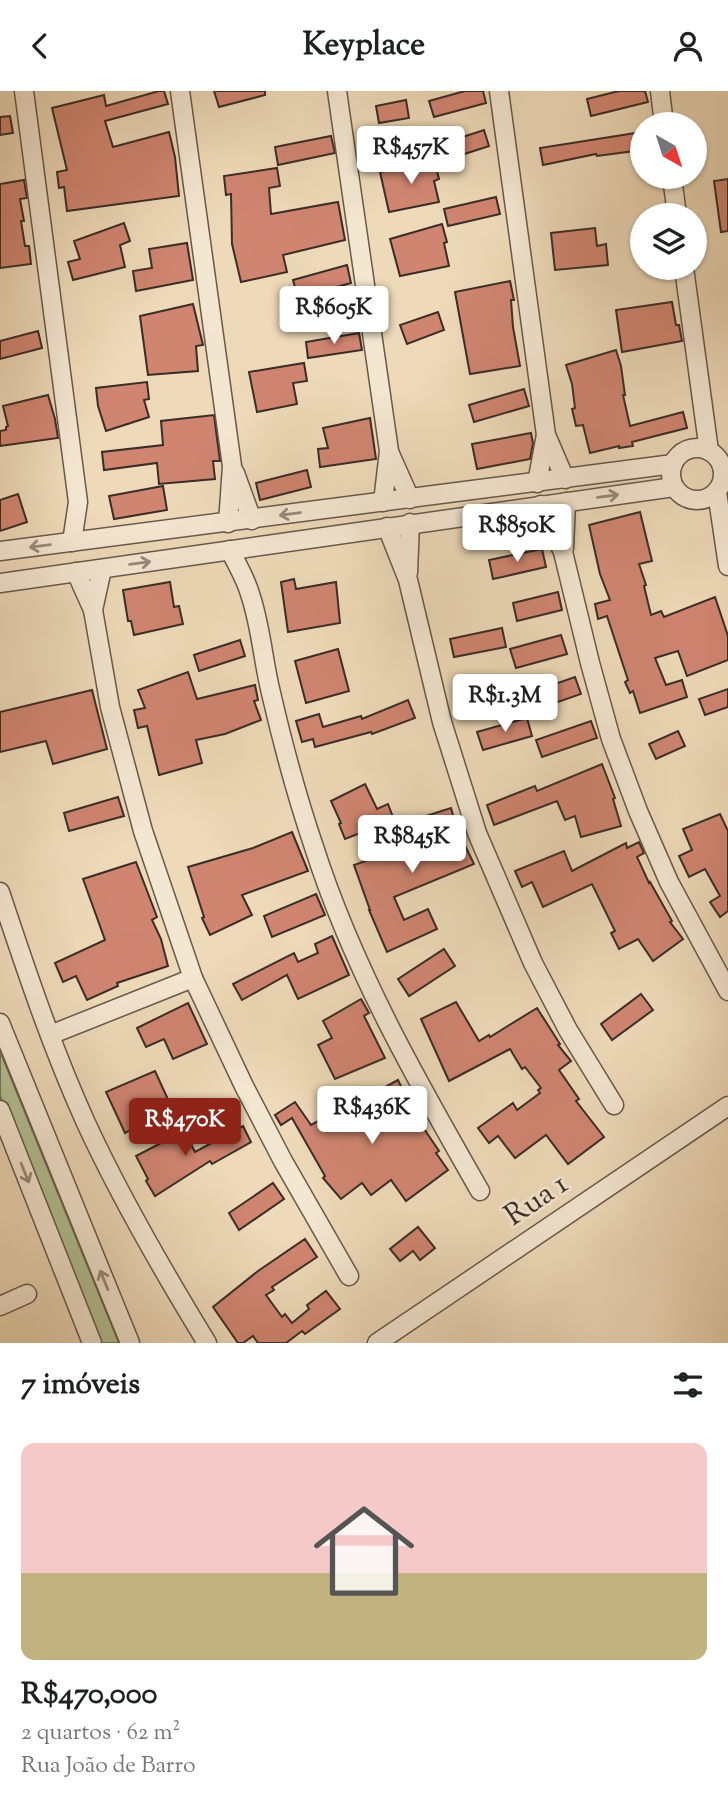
<!DOCTYPE html>
<html lang="pt">
<head>
<meta charset="utf-8">
<style>
	body { margin:0; font-family:"Sorts Mill Goudy",serif; background:#f6f6f6; color:#202124; height:100vh; display:flex; flex-direction:column; font-size:26px; white-space:nowrap }
	* { box-sizing:border-box; margin:0 }
	p { font-size:23px; color:#757577 }
	.icon { flex:none; width:38px; height:38px; fill:none; stroke:currentColor; stroke-width:2; stroke-linecap:round; stroke-linejoin:round }
	.map { position:relative; height:1252px; overflow:hidden }
	.panel { display:flex; flex-direction:column; background:#fff; flex:1 }
	.panel>* { flex:none }
	.needle { width:46px; rotate:141deg }
	.buttons { position:absolute; left:630px; top:21px; display:grid; gap:14px }
	.buttons a { display:grid; place-items:center; width:77px; height:77px; border-radius:50%; background:#fff; box-shadow:0 2px 5px #0004; font-size:35px }
	.price { position:absolute; translate:-50% -60px; padding:0 16px; border-radius:7px; background:#fff; color:#222; font-size:23px; line-height:46px; filter:drop-shadow(0 2px 4px #0008) }
	.price::after { content:''; position:absolute; left:50%; top:42px; width:21px; height:16px; margin-left:-10px; background:inherit; clip-path:polygon(0 0,100% 0,50% 100%) }
	.price.on { background:#8f2418; color:#fff }
	ul { padding:0; list-style:none }
	li { display:grid; align-content:center; gap:14px; height:371px; padding:0 21px }
	li+li { border-top:2px solid #e0e0e0 }
	li span { display:grid; place-items:center; height:217px; border-radius:14px; color:#555 }
	li>.icon { margin-inline-start:auto }
	span .icon { width:126px; height:126px; fill:#fffc; stroke-width:1 }
	li b { font-size:30px }
	h2 { display:flex; justify-content:space-between; align-items:center; height:84px; padding:0 21px; font-size:30px }
	header { display:flex; justify-content:space-between; align-items:center; height:91px; padding:0 21px; background:#fff; font-size:32px; font-weight:800 }
	.map>svg:first-child { display:block }
</style>
</head>
<body>
<header><svg class="icon" aria-label="back" viewBox="0 0 24 24"><path d="M15 5l-7 7 7 7"/></svg>Keyplace<svg class="icon" aria-label="person" viewBox="0 0 24 24"><circle cx="12" cy="8" r="4"/><path d="M4 21q1-7 8-7t8 7"/></svg></header>
<div class="map">
<svg width="728" height="1252" viewBox="0 0 728 1252">
	<rect width="100%" height="100%" fill="#eedab9"/>
	<filter id="stains"><feTurbulence type="fractalNoise" baseFrequency=".00286" numOctaves="4"/><feColorMatrix values="0 0 0 0 .2 0 0 0 0 .09 0 0 0 0 .02 0 0 0 .5 -.17"/></filter>
	<radialGradient id="worn" r=".72"><stop offset=".6" stop-color="#630" stop-opacity="0"/><stop offset="1" stop-color="#630" stop-opacity=".3"/></radialGradient>
	<!-- green -->
	<polygon fill="#b3c194" stroke="#76775e" stroke-width="2" points="0,960 119,1252 100,1252 0,1005"/>
	<!-- building -->
	<g fill="#d08571" stroke="#3a2d27" stroke-width="2">
		<polygon points="159,0 164,0 168,13 105,30 113,56 169,41 175,66 179,105 67,120 64,96 59,97 57,81 67,79 52,17 104,4 106,15"/>
		<polygon points="214,0 265,0 265,4 219,16"/>
		<polygon points="465,0 483,0 486,12 434,26 429,10"/>
		<polygon points="619,0 645,0 648,11 591,25 587,8"/>
		<polygon points="406,9 409,27 379,32 376,15"/>
		<polygon points="10,25 13,42 0,44 0,26"/>
		<polygon points="484,39 489,55 440,71 435,55"/>
		<polygon points="642,41 642,59 597,65 596,63 543,74 540,57"/>
		<polygon points="331,45 335,62 278,74 275,56"/>
		<polygon points="434,68 439,88 434,90 439,111 389,121 380,81"/>
		<polygon points="277,77 280,95 269,97 271,123 338,111 345,149 283,164 287,181 241,191 232,153 231,103 226,104 224,85"/>
		<polygon points="728,88 728,140 721,141 714,90"/>
		<polygon points="24,89 27,107 20,108 24,130 21,130 25,155 29,155 31,173 0,177 0,93"/>
		<polygon points="496,106 500,123 448,135 444,118"/>
		<polygon points="124,132 130,150 120,154 125,176 73,189 68,171 80,168 74,150"/>
		<polygon points="442,133 447,151 444,152 449,175 400,185 390,148"/>
		<polygon points="595,137 597,155 606,153 608,174 555,179 551,142"/>
		<polygon points="187,152 193,189 136,200 133,180 152,177 149,158"/>
		<polygon points="347,174 351,192 298,207 293,189"/>
		<polygon points="510,190 514,209 511,209 513,236 520,275 470,283 455,201"/>
		<polygon points="672,211 676,234 679,234 682,250 622,261 616,219"/>
		<polygon points="193,213 203,254 196,255 198,280 148,284 140,225"/>
		<polygon points="438,221 444,239 407,253 400,234"/>
		<polygon points="38,240 42,257 0,268 0,250"/>
		<polygon points="359,242 362,259 308,267 306,251"/>
		<polygon points="616,259 621,275 625,304 623,304 630,335 683,321 687,337 632,351 633,355 619,357 619,355 590,362 583,334 576,335 572,318 575,317 572,293 566,274"/>
		<polygon points="304,272 307,290 293,292 297,313 257,321 249,281"/>
		<polygon points="147,291 149,308 144,309 149,326 106,340 98,315 96,297"/>
		<polygon points="524,298 529,315 474,331 469,314"/>
		<polygon points="48,304 55,328 58,347 0,355 0,340 6,339 6,336 8,335 3,315"/>
		<polygon points="214,324 220,370 213,370 215,388 159,393 157,372 104,379 102,361 163,354 161,330"/>
		<polygon points="370,327 376,368 320,376 318,358 328,357 323,337"/>
		<polygon points="531,342 533,352 530,368 477,378 472,353"/>
		<polygon points="307,379 311,396 260,409 256,392"/>
		<polygon points="163,395 167,419 114,428 109,405"/>
		<polygon points="18,403 27,431 0,440 0,409"/>
		<polygon points="640,421 652,470 639,473 646,494 644,495 651,524 661,520 664,526 715,506 728,545 728,569 687,585 678,560 655,567 666,594 682,589 687,606 640,622 633,600 630,602 625,591 628,589 607,525 598,528 595,513 610,509 600,483 589,434"/>
		<polygon points="542,458 546,476 493,488 489,469"/>
		<polygon points="294,488 296,498 336,491 340,532 288,541 281,491"/>
		<polygon points="170,491 174,516 179,515 183,533 134,544 131,530 128,530 123,499"/>
		<polygon points="558,501 562,519 517,530 513,512"/>
		<polygon points="502,537 506,556 454,566 450,548"/>
		<polygon points="561,544 567,563 516,577 510,558"/>
		<polygon points="240,549 245,565 199,580 194,564"/>
		<polygon points="338,558 349,600 306,612 295,570"/>
		<polygon points="188,581 197,608 255,594 258,609 254,610 261,629 225,643 196,649 202,672 159,684 147,635 138,637 134,619 145,617 138,599"/>
		<polygon points="575,586 581,603 529,621 523,604"/>
		<polygon points="728,598 728,616 705,624 699,608"/>
		<polygon points="92,599 107,658 53,673 46,650 0,661 0,621"/>
		<polygon points="408,609 415,627 372,643 371,641 315,656 313,648 302,651 296,630 319,623 323,636 361,625 362,628"/>
		<polygon points="527,627 532,645 483,659 477,641"/>
		<polygon points="591,630 597,647 542,666 536,649"/>
		<polygon points="678,640 685,655 656,668 649,653"/>
		<polygon points="602,673 615,707 613,708 621,735 581,746 575,725 565,729 557,710 494,734 487,714 535,695 537,700"/>
		<polygon points="365,693 377,718 388,713 394,729 345,748 339,733 341,732 331,710"/>
		<polygon points="118,706 124,725 69,740 64,722"/>
		<polygon points="451,717 457,738 474,773 394,806 404,829 428,818 437,838 387,861 369,819 370,819 354,774 405,756 398,734"/>
		<polygon points="720,723 728,740 728,820 720,826 710,811 720,805 705,778 689,786 679,765 692,759 683,738"/>
		<polygon points="292,741 308,780 242,804 252,824 210,844 202,827 204,826 188,776 253,757"/>
		<polygon points="639,751 644,762 637,766 649,792 650,791 672,830 670,831 683,848 653,870 638,848 619,858 611,842 615,840 592,793 543,816 532,791 522,796 515,780 564,760 572,780 626,752 627,757"/>
		<polygon points="136,771 157,826 152,829 161,848 168,875 117,892 118,895 87,909 76,885 63,891 55,872 105,849 83,788"/>
		<polygon points="316,803 325,824 272,846 264,825"/>
		<polygon points="332,845 349,884 298,908 287,884 242,909 233,893 294,862 298,871 318,862 315,853"/>
		<polygon points="444,858 455,875 409,905 398,888"/>
		<polygon points="641,903 653,919 612,949 601,933"/>
		<polygon points="361,908 369,922 364,925 385,967 335,988 318,954 332,947 323,930"/>
		<polygon points="456,911 479,950 489,944 490,946 537,917 560,953 558,954 571,970 559,979 579,1008 576,1010 604,1046 568,1073 546,1044 515,1067 498,1045 489,1052 478,1037 513,1012 517,1019 540,1002 538,999 541,997 525,976 522,978 510,958 449,990 421,928"/>
		<polygon points="188,912 207,953 173,968 164,948 146,956 137,937"/>
		<polygon points="155,980 171,1015 125,1042 106,1001"/>
		<polygon points="398,989 414,1023 439,1060 436,1062 448,1079 406,1110 391,1089 371,1104 362,1092 341,1108 323,1087 325,1085 292,1027 281,1034 275,1024 295,1011 311,1034 345,1016 356,1037 376,1024 367,1006"/>
		<polygon points="243,1035 251,1051 212,1073 210,1070 155,1105 146,1090 148,1088 136,1065 184,1040 195,1061"/>
		<polygon points="273,1092 284,1108 239,1139 229,1122"/>
		<polygon points="418,1136 435,1157 420,1169 413,1160 400,1170 390,1158"/>
		<polygon points="305,1148 317,1166 272,1196 274,1199 266,1204 282,1226 285,1223 292,1232 309,1218 307,1214 326,1200 340,1218 305,1243 302,1240 286,1252 258,1252 253,1245 243,1252 238,1252 213,1216 258,1180"/>
	</g>
	<g fill="none" stroke-linecap="round" stroke-linejoin="round">
		<defs>
			<g id="minor">
				<polyline points="24,0 78,411 72,451"/>
				<polyline points="180,0 232,375 228,432"/>
				<polyline points="337,0 389,360 383,411"/>
				<polyline points="499,0 546,344 565,388"/>
				<polyline points="660,0 664,33"/>
				<polyline points="672,86 677,124"/>
				<polyline points="684,177 709,360"/>
				<circle cx="697" cy="383" r="26"/>
				<polyline points="390,363 410,408"/>
				<polyline points="235,382 252,429"/>
				<polyline points="537,392 546,344"/>
				<polyline points="717,401 728,475"/>
				<polyline points="541,414 563,461 590,572 611,648 638,720 669,791 728,900"/>
				<polyline points="387,436 408,489 442,631 477,742 533,872 568,939 614,1014"/>
				<polyline points="564,457 566,411"/>
				<path d="M 230,459 C 237,474 246,488 250,503 C 261,535 263,570 271,602 C 283,654 297,706 314,756 C 353,878 417,990 480,1100"/>
				<polyline points="0,460 673,373"/>
				<polyline points="76,481 93,519 110,616 143,740 193,887 244,995 283,1070 349,1185"/>
				<polyline points="408,482 410,432"/>
				<polyline points="0,492 674,396"/>
				<polyline points="93,519 102,478"/>
				<path d="M 0,801 C 26,879 52,957 86,1032 C 121,1108 163,1180 207,1252"/>
				<polyline points="0,932 130,1252"/>
				<polyline points="50,944 193,887"/>
				<polyline points="0,1019 92,1252"/>
				<polyline points="0,1215 27,1203"/>
				<polyline points="377,1252 728,1015"/>
			</g>
		</defs>
		<!-- minor casing -->
		<use href="#minor" stroke="#67584c" stroke-width="21"/>
		<!-- minor -->
		<use href="#minor" stroke="#f4e7d2" stroke-width="18"/>
	</g>
	<!-- one-way arrows -->
	<defs><path id="oneway-shaft" d="M-6 0H5M1.5-3L5.5 0L1.5 3" fill="none" stroke-width="1.6" stroke-linecap="round" stroke-linejoin="round" transform="scale(1.75)"/></defs>
	<g stroke="#978a7c">
		<use href="#oneway-shaft" transform="translate(608 405) rotate(-8)"/>
		<use href="#oneway-shaft" transform="translate(290 423) rotate(172)"/>
		<use href="#oneway-shaft" transform="translate(40 455) rotate(173)"/>
		<use href="#oneway-shaft" transform="translate(140 472) rotate(-8)"/>
		<use href="#oneway-shaft" transform="translate(25 1082) rotate(68)"/>
		<use href="#oneway-shaft" transform="translate(104 1189) rotate(-112)"/>
	</g>
	<g text-anchor="middle" dominant-baseline="central" stroke-width="6" stroke-linejoin="round" paint-order="stroke">
		<!-- street labels -->
		<g font-size="30" fill="#3a2d27" stroke="#f4e7d2">
			<text transform="translate(537 1110) rotate(-34)">Rua 1</text>
		</g>
	</g>
	<rect width="100%" height="100%" filter="url(#stains)"/>
	<rect width="100%" height="100%" fill="url(#worn)"/>
</svg>
<div class="buttons">
<a><svg class="needle" viewBox="-14 -14 28 28"><path d="M0-13l5 13h-10z" fill="#e53935"/><path d="M0 13l5-13h-10z" fill="#757577"/></svg></a>
<a><svg class="icon" aria-label="layers" viewBox="0 0 24 24"><path d="M12 4l9 5-9 5-9-5zM3 14l9 5 9-5"/></svg></a>
</div>
<b class="price" style="left:411px;top:95px">R$457K</b>
<b class="price" style="left:334px;top:255px">R$605K</b>
<b class="price" style="left:517px;top:473px">R$850K</b>
<b class="price" style="left:505px;top:643px">R$1.3M</b>
<b class="price" style="left:412px;top:784px">R$845K</b>
<b class="price" style="left:372px;top:1055px">R$436K</b>
<b class="price on" style="left:185px;top:1067px">R$470K</b>
</div>
<section class="panel">
<h2>7 imóveis<svg class="icon" aria-label="filters" viewBox="0 0 24 24"><path d="M4 7h16M4 17h16"/><circle cx="9" cy="7" r="2"/><circle cx="15" cy="17" r="2"/></svg></h2>
<ul>
<li><span style="background:linear-gradient(#f6c9c9 60%,#c2b280 0)"><svg class="icon" aria-label="home" viewBox="0 0 24 24"><path d="M3 11l9-7 9 7M6 9v11h12V9"/></svg></span><div><b>R$470,000</b><p>2 quartos · 62 m²</p><p>Rua João de Barro</p></div></li>
</ul>
</section>
</body>
</html>
